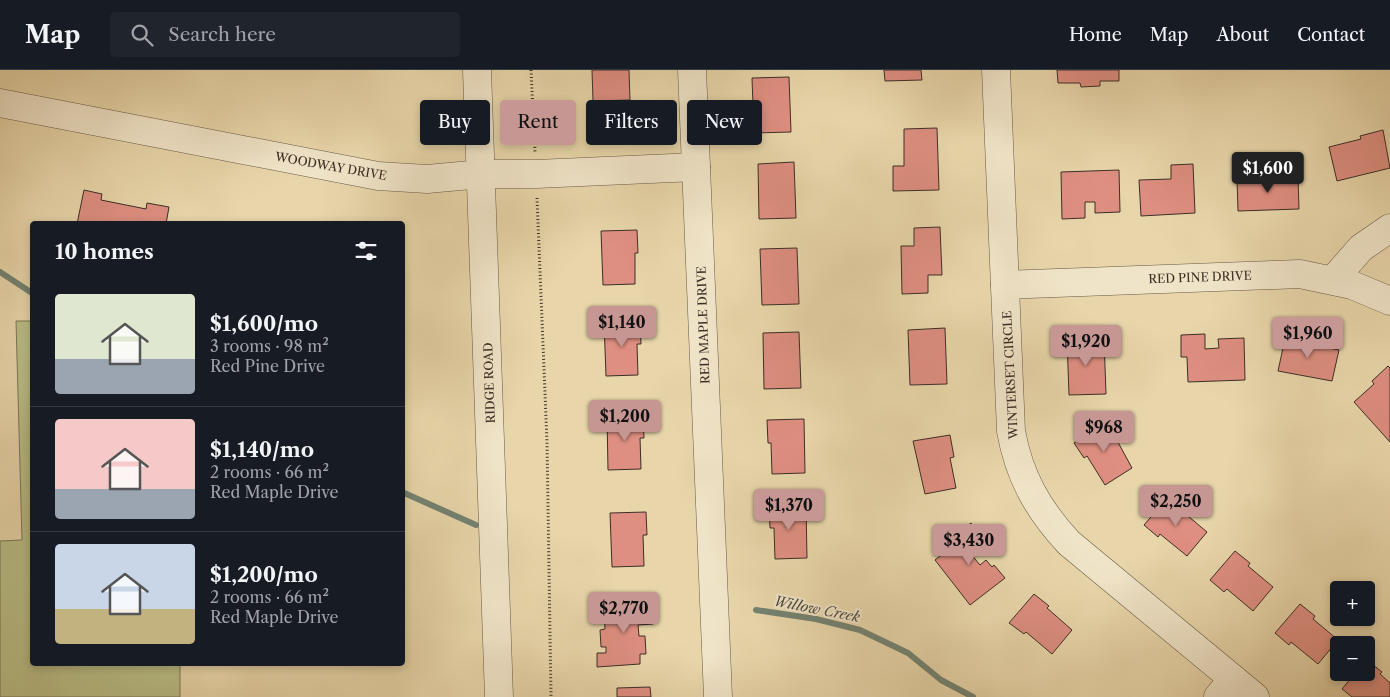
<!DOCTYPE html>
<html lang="en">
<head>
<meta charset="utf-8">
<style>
	body { margin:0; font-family:"Libre Caslon Text",serif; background:#20242c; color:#f1f3f6; height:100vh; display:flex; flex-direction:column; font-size:19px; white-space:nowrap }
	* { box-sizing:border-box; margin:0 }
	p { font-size:16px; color:#9ea1a6 }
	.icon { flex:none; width:28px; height:28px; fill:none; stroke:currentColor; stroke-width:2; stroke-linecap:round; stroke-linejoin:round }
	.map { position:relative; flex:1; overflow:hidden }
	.details { position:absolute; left:30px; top:151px; width:375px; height:445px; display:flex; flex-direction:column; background:#171b24; border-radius:5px; box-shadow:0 2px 8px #0003 }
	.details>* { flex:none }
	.guide { position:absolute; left:420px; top:30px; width:475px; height:45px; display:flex; gap:10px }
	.tools { position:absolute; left:1330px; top:511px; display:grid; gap:10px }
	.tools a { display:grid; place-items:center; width:45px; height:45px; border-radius:5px; background:#171b24; box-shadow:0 2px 8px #0003; font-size:25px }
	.price { position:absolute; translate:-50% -42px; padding:0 11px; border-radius:5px; background:#c59692; color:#111; font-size:16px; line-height:32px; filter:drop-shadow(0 1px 2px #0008) }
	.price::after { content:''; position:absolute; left:50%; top:30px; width:15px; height:11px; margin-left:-8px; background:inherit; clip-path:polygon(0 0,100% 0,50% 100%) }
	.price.current { background:#222; color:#fff }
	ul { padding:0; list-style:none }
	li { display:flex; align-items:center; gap:15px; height:125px; padding:0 25px }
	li+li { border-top:1px solid #363941 }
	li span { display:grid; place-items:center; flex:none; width:140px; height:100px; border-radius:5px; color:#555 }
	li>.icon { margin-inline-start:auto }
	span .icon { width:60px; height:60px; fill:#fffc; stroke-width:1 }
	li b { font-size:21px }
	h2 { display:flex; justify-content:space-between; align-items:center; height:60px; padding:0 25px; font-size:21px }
	.pill { padding:0 18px; border-radius:5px; background:#171b24; box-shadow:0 2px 8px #0003; font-size:18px; line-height:45px }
	.pill.current { background:#c59692; color:#111 }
	header { display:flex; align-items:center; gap:30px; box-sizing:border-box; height:70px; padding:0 25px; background:#171b24; border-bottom:1px solid #363941 }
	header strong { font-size:24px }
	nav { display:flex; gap:28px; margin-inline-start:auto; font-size:18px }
	.search { width:350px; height:45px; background:#20242c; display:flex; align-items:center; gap:12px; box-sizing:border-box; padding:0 18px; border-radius:5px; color:#9ea1a6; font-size:19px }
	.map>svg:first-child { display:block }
</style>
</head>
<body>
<header>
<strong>Map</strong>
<div class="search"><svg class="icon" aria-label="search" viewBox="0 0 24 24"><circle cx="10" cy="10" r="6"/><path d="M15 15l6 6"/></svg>Search here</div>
<nav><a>Home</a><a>Map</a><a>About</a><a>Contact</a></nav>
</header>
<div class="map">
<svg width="1390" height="627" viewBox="0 0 1390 627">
	<rect width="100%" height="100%" fill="#e8d6aa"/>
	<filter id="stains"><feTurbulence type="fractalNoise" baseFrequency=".004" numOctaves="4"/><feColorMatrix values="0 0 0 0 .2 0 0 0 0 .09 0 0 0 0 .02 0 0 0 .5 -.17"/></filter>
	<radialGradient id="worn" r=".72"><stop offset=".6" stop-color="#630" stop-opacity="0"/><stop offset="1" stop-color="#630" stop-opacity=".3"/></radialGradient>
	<!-- green -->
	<polygon fill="#b9bd86" stroke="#7a7656" points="16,251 32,251 32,594 180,594 180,627 0,627 0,471 22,470"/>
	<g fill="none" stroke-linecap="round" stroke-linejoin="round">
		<!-- stream -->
		<g stroke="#738272" stroke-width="6">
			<polyline points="0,202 32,223"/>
			<polyline points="402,422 476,455"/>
			<polyline points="756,540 816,549 860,560 908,583 941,610 973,627"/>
		</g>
	</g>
	<!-- building -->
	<g fill="#df8f82" stroke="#3c2f26">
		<polygon points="592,0 629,0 630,30 593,31"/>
		<polygon points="884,0 921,0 922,10 885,11"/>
		<polygon points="1057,0 1119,0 1119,11 1100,11 1100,16 1081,17 1080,13 1058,13"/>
		<polygon points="789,7 791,62 754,63 752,8"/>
		<polygon points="937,58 939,120 893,121 893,96 904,96 904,59"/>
		<polygon points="1383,60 1390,98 1337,111 1329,77 1361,69 1360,66"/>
		<polygon points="794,92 796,148 759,149 758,94"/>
		<polygon points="1193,94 1195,143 1141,146 1139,110 1171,109 1171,95"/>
		<polygon points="1119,100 1120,142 1095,143 1095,132 1085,132 1085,148 1062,149 1061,102"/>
		<polygon points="1298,107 1299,139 1238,141 1237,109"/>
		<polygon points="84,120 102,124 101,130 146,139 147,133 169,137 166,154 77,154"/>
		<polygon points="940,157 942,205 928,205 928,223 902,224 901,176 914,176 914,158"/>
		<polygon points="637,160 638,183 635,183 635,214 603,215 601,161"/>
		<polygon points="797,178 799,234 762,235 760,179"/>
		<polygon points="640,251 641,274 637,274 638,305 606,306 604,252"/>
		<polygon points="945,258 947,314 910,315 908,260"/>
		<polygon points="799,262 801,318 764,319 763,263"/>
		<polygon points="1205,264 1205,279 1219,278 1218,269 1244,268 1245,310 1188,312 1187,287 1181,287 1181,265"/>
		<polygon points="1286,264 1307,268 1306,273 1339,280 1332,311 1278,301"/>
		<polygon points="1104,269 1106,324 1069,325 1067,270"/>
		<polygon points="1388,296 1390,298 1390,372 1354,332 1374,314 1372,311"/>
		<polygon points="643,345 644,368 640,368 641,399 608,400 607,346"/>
		<polygon points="804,349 805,403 772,404 771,373 768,373 767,350"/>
		<polygon points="1107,352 1132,398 1105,415 1087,386 1084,388 1074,373"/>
		<polygon points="950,365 954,387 950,388 956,418 925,424 913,371"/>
		<polygon points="1169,426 1184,439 1182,441 1207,462 1187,486 1160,464 1158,467 1144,455"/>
		<polygon points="806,434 807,488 775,489 774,458 770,458 769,435"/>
		<polygon points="646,442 647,465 643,465 644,496 612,497 610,443"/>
		<polygon points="971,453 985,472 970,483 980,495 986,490 992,497 994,495 1005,508 970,535 935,490 955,474 951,469"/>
		<polygon points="1235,481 1250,493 1248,496 1273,517 1253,541 1227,519 1224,522 1210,510"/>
		<polygon points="1034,524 1049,536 1047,538 1072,560 1052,584 1026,562 1024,564 1009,553"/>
		<polygon points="652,530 653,554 638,555 639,566 645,566 646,584 640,584 640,594 597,597 597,583 606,583 606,577 601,577 600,560 605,559 604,536"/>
		<polygon points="1300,534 1315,546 1313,549 1338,570 1318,594 1291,572 1289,575 1275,563"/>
		<polygon points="1367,590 1382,602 1380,604 1390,613 1390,627 1352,627 1342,619 1356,602 1366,602"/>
		<polygon points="650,617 651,627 617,627 617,618"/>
	</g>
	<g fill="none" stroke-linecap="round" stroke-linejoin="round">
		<defs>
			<g id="minor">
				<polyline points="477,0 499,627"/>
				<polyline points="692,0 718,627"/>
				<path d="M 996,0 L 1011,361 C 1019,406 1038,440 1069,473 L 1255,627"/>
				<polyline points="0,33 378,106 427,109 482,104 536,104 696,97"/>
				<polyline points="1333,210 1361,178 1390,158"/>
				<polyline points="1005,215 1300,204 1352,215 1390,231"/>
				<polyline points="1218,627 1233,609"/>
			</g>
		</defs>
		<!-- minor casing -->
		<use href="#minor" stroke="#675947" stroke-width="29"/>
		<!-- path -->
		<g stroke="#3c2f26" stroke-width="3" stroke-dasharray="1 2.5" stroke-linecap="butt">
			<polyline points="531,0 535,82"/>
			<polyline points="537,128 547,372 551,627"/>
		</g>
		<!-- minor -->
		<use href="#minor" stroke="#f0e4c8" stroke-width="28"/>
	</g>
	<g text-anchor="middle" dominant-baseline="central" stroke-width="4" stroke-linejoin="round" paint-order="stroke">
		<!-- street labels -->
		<g font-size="12" fill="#3c2f26" stroke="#f0e4c8">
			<text transform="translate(331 96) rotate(10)">WOODWAY DRIVE</text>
			<text transform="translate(1200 207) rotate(-2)">RED PINE DRIVE</text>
			<text transform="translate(703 255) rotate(-92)">RED MAPLE DRIVE</text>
			<text transform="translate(1010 305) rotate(-93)">WINTERSET CIRCLE</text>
			<text transform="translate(489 313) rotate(-92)">RIDGE ROAD</text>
		</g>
		<!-- water labels -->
		<g font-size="14" font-style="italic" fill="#4e4b3f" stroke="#f0e4c8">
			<text transform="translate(817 539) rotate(11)">Willow Creek</text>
		</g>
	</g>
	<rect width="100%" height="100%" filter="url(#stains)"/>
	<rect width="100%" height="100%" fill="url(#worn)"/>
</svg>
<div class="tools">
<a>+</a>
<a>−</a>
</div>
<b class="price current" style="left:1268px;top:124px">$1,600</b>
<b class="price" style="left:622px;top:278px">$1,140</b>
<b class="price" style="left:1308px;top:289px">$1,960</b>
<b class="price" style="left:1086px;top:297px">$1,920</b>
<b class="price" style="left:625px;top:372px">$1,200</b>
<b class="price" style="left:1104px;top:383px">$968</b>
<b class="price" style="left:1176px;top:457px">$2,250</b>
<b class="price" style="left:789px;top:461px">$1,370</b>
<b class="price" style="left:969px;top:496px">$3,430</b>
<b class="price" style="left:624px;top:564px">$2,770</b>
<div class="guide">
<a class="pill">Buy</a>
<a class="pill current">Rent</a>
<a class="pill">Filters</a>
<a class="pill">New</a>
</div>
<section class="details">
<h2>10 homes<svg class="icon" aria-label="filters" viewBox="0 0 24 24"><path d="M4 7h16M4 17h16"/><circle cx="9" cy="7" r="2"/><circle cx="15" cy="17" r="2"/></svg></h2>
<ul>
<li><span style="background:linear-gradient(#dfe7d0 65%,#9aa5b1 0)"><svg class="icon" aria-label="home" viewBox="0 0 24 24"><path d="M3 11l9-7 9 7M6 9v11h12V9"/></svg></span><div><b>$1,600/mo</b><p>3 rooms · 98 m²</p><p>Red Pine Drive</p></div></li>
<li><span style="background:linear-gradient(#f6c9c9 70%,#9aa5b1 0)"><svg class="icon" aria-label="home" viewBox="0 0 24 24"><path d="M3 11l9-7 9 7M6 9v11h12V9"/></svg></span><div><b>$1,140/mo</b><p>2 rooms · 66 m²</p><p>Red Maple Drive</p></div></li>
<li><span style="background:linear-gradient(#c9d6e8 65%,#c2b280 0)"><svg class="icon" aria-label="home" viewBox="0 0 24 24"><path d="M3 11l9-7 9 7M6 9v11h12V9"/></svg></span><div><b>$1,200/mo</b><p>2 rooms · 66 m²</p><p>Red Maple Drive</p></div></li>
</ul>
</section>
</div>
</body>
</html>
